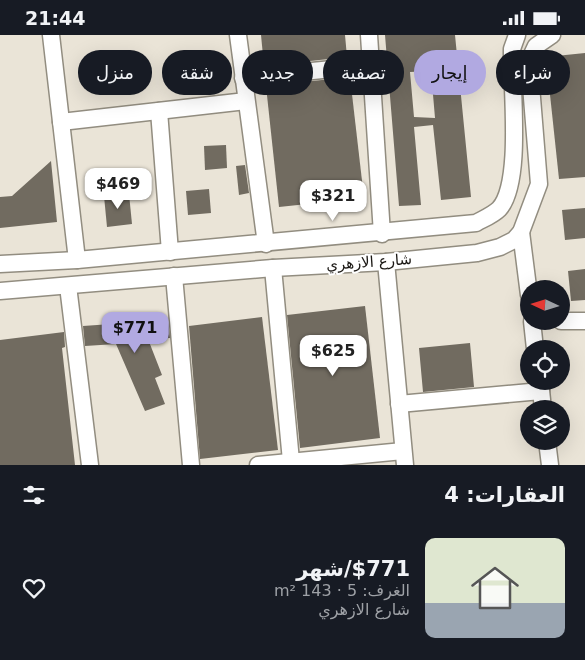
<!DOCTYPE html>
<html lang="ar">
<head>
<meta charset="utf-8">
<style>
	body { margin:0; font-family:"DejaVu Sans","Noto Sans Arabic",sans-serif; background:#20242c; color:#f1f3f6; direction:rtl; height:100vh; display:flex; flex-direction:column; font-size:19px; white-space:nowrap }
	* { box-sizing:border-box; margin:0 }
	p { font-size:16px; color:#9ea1a6 }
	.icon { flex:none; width:28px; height:28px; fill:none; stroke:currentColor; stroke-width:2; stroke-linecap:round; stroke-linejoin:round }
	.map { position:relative; height:430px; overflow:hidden; direction:ltr }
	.panel { display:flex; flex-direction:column; background:#171b24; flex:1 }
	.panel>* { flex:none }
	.hud { position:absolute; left:15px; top:15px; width:555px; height:45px; direction:rtl; display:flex; gap:10px }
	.needle { width:32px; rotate:274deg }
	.controls { position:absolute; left:520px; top:245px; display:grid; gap:10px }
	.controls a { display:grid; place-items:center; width:50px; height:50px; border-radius:50%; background:#171b24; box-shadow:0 5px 20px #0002; font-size:25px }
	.price { position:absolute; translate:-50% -42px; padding:0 11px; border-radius:10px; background:#fff; color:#222; font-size:16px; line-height:32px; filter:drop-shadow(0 1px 2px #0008) }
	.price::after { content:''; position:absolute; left:50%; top:30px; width:15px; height:11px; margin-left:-8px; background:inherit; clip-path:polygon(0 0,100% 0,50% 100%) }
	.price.selected { background:#b1a9e1; color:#111 }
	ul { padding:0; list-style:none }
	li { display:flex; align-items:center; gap:15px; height:125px; padding:0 20px }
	li span { display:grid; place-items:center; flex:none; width:140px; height:100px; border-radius:10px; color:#555 }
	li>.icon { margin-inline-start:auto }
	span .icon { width:60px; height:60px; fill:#fffc; stroke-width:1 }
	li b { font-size:21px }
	h2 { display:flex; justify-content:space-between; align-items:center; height:60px; padding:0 20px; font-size:21px }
	.tag { padding:0 18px; border-radius:22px; background:#171b24; box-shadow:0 5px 20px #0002; font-size:18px; line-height:45px }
	.tag.selected { background:#b1a9e1; color:#111 }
	.status { display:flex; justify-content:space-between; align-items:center; height:35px; padding:0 25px; background:#171b24; direction:ltr }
	.status svg { height:14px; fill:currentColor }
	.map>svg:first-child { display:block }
</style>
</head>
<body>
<div class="status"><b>21:44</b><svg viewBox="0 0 49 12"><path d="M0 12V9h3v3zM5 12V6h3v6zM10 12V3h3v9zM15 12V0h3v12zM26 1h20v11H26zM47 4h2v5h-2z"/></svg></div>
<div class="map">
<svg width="585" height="430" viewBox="0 0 585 430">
	<rect width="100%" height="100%" fill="#eae4d7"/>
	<!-- building -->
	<g fill="#716b60" fill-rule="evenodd">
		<polygon points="261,0 345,0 347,22 264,31"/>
		<path d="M 385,0 L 455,0 L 471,162 L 441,165 L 433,90 L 414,92 L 421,170 L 399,171 ZM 431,36 L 435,83 L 414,82 L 410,37 Z"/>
		<polygon points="585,18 585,142 559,144 546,22"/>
		<polygon points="350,42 364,163 279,172 266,51"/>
		<polygon points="226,110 227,133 205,135 204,111"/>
		<polygon points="51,126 57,187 0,193 0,162 12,161"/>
		<polygon points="245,130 249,158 239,160 236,131"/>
		<polygon points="209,154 211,178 188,180 186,156"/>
		<polygon points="129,159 132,189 107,192 104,161"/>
		<polygon points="585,173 585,203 565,205 562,175"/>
		<polygon points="585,234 585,265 571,266 568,236"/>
		<polygon points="365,271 380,403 300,413 287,280"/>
		<polygon points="262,282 278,415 200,424 189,291"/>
		<polygon points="168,285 170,303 148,304 162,340 155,343 165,369 145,376 116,309 85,311 83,291"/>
		<polygon points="64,297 65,312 62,313 75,430 0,430 0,305"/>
		<polygon points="470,308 474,352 423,357 419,313"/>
	</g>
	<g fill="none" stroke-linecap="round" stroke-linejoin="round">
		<defs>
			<g id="minor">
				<polyline points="51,0 77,225"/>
				<polyline points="238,0 266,209"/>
				<polyline points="369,0 382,199"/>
				<polyline points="243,43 372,30"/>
				<polyline points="159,76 170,217"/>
				<polyline points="61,87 246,66"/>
				<polyline points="521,197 529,260"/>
				<polyline points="386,227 405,430"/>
				<path d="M 0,229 L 77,225 L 476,188 C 483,184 493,180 499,174 C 523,148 511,51 512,14 L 517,0"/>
				<polyline points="273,233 291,426"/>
				<polyline points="174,241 191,430"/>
				<polyline points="68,251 90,430"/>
				<polyline points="0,256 273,233 386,227 477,218 500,212 514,205 521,197 539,149 529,26 536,11 552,0"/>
				<polyline points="532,286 535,314"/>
				<polyline points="561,286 585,286"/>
				<polyline points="540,346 543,374"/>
				<polyline points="399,369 541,356"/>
				<polyline points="547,406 550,430"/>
				<polyline points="258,430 403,416"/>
			</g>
		</defs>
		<!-- minor casing -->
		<use href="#minor" stroke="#928d80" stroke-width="19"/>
		<!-- minor -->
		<use href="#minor" stroke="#fff" stroke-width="16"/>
	</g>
	<g text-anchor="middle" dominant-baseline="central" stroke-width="4" stroke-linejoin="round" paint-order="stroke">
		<!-- street labels -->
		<g font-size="15" fill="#1b1814" stroke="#fff">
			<text transform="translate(369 227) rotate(-4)">شارع الازهري</text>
		</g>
	</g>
</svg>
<div class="controls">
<a><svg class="needle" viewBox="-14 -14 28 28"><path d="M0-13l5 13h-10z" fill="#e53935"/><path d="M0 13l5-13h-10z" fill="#9ea1a6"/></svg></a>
<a><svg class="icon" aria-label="locate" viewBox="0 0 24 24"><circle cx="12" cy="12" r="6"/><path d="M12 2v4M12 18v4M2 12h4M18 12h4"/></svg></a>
<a><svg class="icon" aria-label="layers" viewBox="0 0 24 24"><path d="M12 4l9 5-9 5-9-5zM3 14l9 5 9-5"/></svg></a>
</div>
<b class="price" style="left:118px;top:175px">$469</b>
<b class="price" style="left:333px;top:187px">$321</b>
<b class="price selected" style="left:135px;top:319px">$771</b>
<b class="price" style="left:333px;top:342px">$625</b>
<div class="hud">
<a class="tag">شراء</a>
<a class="tag selected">إيجار</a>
<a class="tag">تصفية</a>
<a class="tag">جديد</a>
<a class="tag">شقة</a>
<a class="tag">منزل</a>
</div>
</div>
<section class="panel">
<h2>العقارات: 4<svg class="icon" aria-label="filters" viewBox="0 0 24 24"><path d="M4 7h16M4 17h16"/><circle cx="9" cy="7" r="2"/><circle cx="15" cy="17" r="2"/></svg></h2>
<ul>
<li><span style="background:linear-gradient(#dfe7d0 65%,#9aa5b1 0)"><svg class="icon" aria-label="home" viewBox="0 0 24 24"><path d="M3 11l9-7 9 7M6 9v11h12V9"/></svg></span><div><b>$771/شهر</b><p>الغرف: 5 · 143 m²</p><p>شارع الازهري</p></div><svg class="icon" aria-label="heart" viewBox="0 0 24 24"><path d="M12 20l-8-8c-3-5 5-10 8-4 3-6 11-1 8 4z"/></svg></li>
</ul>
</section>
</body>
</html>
